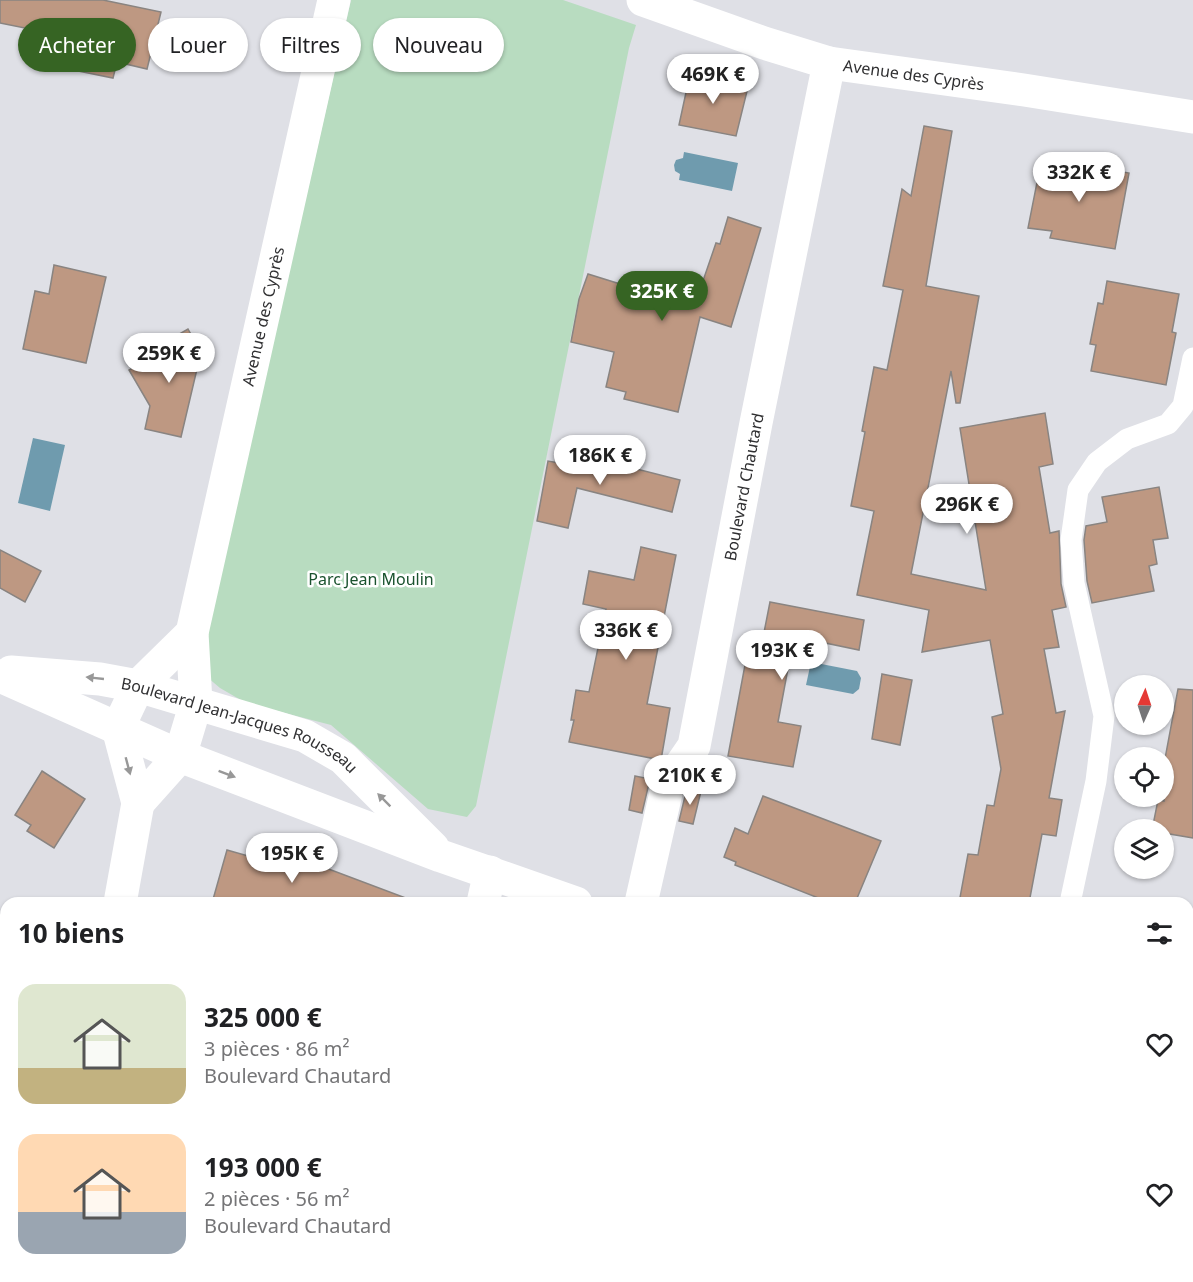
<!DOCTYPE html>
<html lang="fr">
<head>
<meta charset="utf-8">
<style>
	body { margin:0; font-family:"Noto Sans",sans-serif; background:#f2f2f2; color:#202124; height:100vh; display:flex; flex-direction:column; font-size:22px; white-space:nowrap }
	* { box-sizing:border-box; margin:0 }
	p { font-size:20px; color:#757577 }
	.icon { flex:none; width:33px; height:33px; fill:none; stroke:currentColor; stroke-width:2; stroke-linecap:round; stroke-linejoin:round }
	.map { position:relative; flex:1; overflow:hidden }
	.details { position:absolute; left:0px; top:897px; width:1194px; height:386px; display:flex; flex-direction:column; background:#fff; border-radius:18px 18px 0 0; box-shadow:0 2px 4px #0004 }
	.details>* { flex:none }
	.banner { position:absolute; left:18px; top:18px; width:600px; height:54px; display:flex; gap:12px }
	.needle { width:39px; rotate:3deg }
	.controls { position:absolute; left:1114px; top:675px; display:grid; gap:12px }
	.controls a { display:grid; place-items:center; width:60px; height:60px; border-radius:50%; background:#fff; box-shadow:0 2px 4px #0004; font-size:30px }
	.price { position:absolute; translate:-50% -51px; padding:0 14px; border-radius:21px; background:#fff; color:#222; font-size:20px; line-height:39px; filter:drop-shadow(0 2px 3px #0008) }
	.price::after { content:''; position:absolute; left:50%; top:36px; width:18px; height:14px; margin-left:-9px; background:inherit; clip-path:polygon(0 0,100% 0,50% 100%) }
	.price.current { background:#366423; color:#fff }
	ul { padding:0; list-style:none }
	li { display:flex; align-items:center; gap:18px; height:150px; padding:0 18px }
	li span { display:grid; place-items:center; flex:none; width:168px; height:120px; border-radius:18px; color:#555 }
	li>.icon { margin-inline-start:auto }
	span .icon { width:72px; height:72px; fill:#fffc; stroke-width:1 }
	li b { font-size:26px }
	h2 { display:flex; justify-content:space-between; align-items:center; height:72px; padding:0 18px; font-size:26px }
	.tag { padding:0 21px; border-radius:27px; background:#fff; box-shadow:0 2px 4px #0004; font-size:21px; line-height:54px }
	.tag.current { background:#366423; color:#fff }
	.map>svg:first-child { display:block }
</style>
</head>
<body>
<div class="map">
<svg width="1193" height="1282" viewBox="0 0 1193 1282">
	<rect width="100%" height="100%" fill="#dfe0e6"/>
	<!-- green -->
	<polygon fill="#b8dcc0" points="351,0 563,0 636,25 629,48 476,806 467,817 428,809 331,725 246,703 220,688 207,677 205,640"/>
	<!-- water -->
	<g fill="#6f9bae">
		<polygon points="684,152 738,163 732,191 679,180 680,174 675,171 674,165 676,160 683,158"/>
		<polygon points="33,438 65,445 50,511 18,503"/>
		<polygon points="811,662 857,671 861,678 859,689 853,694 806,685"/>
	</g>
	<!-- building -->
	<g fill="#be9882" stroke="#898481" stroke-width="1.5">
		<polygon points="0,0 103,0 161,12 147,69 117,62 113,78 68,69 75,38 0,23"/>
		<polygon points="690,74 748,87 736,136 679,125"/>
		<polygon points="924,126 952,131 926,286 979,296 960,403 956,403 951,371 911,574 986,590 960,428 1045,413 1053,464 1039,467 1050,533 1059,531 1061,584 1066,607 1052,610 1059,647 1044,649 1056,713 1065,711 1049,798 1062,800 1056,836 1042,834 1029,903 959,903 968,854 978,855 987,805 994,806 1001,769 992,717 1003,714 990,640 922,652 929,610 857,595 874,511 851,506 865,432 862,431 874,367 887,370 903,290 883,286 902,189 911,196"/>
		<polygon points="1042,157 1129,173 1115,249 1050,238 1052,231 1028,228"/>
		<polygon points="728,217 761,228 731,327 700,317 678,412 624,399 626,392 606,387 614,352 571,342 579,299 588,274 694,307 716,243 720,244"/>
		<polygon points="54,265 106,277 86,363 23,349 35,291 49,294"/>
		<polygon points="1107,281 1179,294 1172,332 1176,333 1166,385 1091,371 1096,345 1090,344 1098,303 1103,304"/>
		<polygon points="188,329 201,352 181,437 145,429 150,406 129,370 166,350 162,344"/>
		<polygon points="562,450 680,480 672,512 577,488 568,528 537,521 548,461 559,463"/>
		<polygon points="1159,487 1168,538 1153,540 1157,564 1149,566 1154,591 1092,603 1087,581 1084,540 1086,526 1107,522 1102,497"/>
		<polygon points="641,547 676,555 647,704 670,708 661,760 569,742 574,720 571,720 576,690 589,692 606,609 583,604 589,571 634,580"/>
		<polygon points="0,550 41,571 25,602 0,588"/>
		<polygon points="770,602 864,620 859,650 806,639 804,650 792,647 778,722 801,726 793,767 728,756 745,665 757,668"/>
		<polygon points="882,674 912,680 900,745 872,739"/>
		<polygon points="1178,689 1193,690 1193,838 1164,833 1164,830 1152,830 1158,800 1164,801 1164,764"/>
		<polygon points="42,771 85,799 54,848 27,831 31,825 15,815"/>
		<polygon points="635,776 650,779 642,813 629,810"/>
		<polygon points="688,788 701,791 693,824 679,821 686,792"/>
		<polygon points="763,796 881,841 855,903 831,903 735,865 736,862 724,857 735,828 748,834"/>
		<polygon points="227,850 283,866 285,859 317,869 318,865 411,900 411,903 212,903"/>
	</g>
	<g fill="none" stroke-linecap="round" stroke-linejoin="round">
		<!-- lane -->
		<polyline stroke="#fff" stroke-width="21" points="1070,903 1096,781 1104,716 1074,583 1071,540 1078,490 1097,462 1127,439 1168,424 1183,406 1193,358"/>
		<!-- street -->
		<g stroke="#fff" stroke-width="33">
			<path id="s1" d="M 643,0 L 764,43 L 829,63 L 1024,90 L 1193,117"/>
			<path id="s2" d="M 138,803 L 180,756 L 196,703 L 192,633 L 334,0"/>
			<polyline points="120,903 138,803 118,728 138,686 192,633"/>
			<polyline points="483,903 490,872"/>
			<path id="s3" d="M 641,903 L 668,784 L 694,746 L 756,423 L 829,63"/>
			<polyline points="0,1172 6,1163"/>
			<polyline points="659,1276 673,1282"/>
			<polyline points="390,1282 391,1276"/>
			<polyline points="811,1282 812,1276"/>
		</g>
		<!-- secondary -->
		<g stroke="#fff" stroke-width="33">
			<path id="s4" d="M 11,672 L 100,679 L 138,686 L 305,736 L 343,758 L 433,848"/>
			<polyline points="0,676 180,756 441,856 576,903"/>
			<polyline points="1180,1276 1185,1282"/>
		</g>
	</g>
	<!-- one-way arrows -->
	<defs><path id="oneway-solid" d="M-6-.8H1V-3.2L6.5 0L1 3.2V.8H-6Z" transform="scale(1.5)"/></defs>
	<g fill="#989898">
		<use href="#oneway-solid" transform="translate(95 678) rotate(-174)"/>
		<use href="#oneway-solid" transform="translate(128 766) rotate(75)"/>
		<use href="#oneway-solid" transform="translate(227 774) rotate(21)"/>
		<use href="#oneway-solid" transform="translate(384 800) rotate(-135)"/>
	</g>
	<g text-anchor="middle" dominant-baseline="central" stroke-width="5" stroke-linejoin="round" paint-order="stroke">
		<!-- street labels -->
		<g font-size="16" fill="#303032" stroke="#fff">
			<text stroke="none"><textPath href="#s1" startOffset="282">Avenue des Cyprès</textPath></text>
			<text stroke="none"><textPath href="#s2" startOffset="513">Avenue des Cyprès</textPath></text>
			<text stroke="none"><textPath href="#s3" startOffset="432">Boulevard Chautard</textPath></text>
			<text stroke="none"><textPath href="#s4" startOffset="237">Boulevard Jean-Jacques Rousseau</textPath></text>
		</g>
		<!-- park labels -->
		<g font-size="16" fill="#1a522e" stroke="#fff">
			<text x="371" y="579">Parc Jean Moulin</text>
		</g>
	</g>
</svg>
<div class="controls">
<a><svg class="needle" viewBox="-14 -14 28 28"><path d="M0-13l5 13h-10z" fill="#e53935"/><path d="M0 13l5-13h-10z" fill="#757577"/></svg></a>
<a><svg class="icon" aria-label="locate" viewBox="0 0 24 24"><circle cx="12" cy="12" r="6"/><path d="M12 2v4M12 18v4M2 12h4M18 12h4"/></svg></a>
<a><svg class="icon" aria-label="layers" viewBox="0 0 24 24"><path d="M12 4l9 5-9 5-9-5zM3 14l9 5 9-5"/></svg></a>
</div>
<b class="price" style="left:713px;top:105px">469K €</b>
<b class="price" style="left:1079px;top:203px">332K €</b>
<b class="price current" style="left:662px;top:322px">325K €</b>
<b class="price" style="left:169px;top:384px">259K €</b>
<b class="price" style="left:600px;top:486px">186K €</b>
<b class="price" style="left:967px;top:535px">296K €</b>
<b class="price" style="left:626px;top:661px">336K €</b>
<b class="price" style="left:782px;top:681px">193K €</b>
<b class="price" style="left:690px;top:806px">210K €</b>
<b class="price" style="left:292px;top:884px">195K €</b>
<div class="banner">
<a class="tag current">Acheter</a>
<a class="tag">Louer</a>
<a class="tag">Filtres</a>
<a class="tag">Nouveau</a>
</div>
<section class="details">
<h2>10 biens<svg class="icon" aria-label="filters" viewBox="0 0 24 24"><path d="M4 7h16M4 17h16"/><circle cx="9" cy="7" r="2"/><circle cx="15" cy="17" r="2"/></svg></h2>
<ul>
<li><span style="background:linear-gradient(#dfe7d0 70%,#c2b280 0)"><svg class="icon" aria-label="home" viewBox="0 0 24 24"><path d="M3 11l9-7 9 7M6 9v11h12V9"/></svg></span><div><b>325 000 €</b><p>3 pièces · 86 m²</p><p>Boulevard Chautard</p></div><svg class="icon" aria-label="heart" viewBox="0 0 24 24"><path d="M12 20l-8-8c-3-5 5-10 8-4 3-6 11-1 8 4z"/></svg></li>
<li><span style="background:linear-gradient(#ffd9b3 65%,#9aa5b1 0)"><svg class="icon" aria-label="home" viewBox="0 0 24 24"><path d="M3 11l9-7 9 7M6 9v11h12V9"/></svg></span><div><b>193 000 €</b><p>2 pièces · 56 m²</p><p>Boulevard Chautard</p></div><svg class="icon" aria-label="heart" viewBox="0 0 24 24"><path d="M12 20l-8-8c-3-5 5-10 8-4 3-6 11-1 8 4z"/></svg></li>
</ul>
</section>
</div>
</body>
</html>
